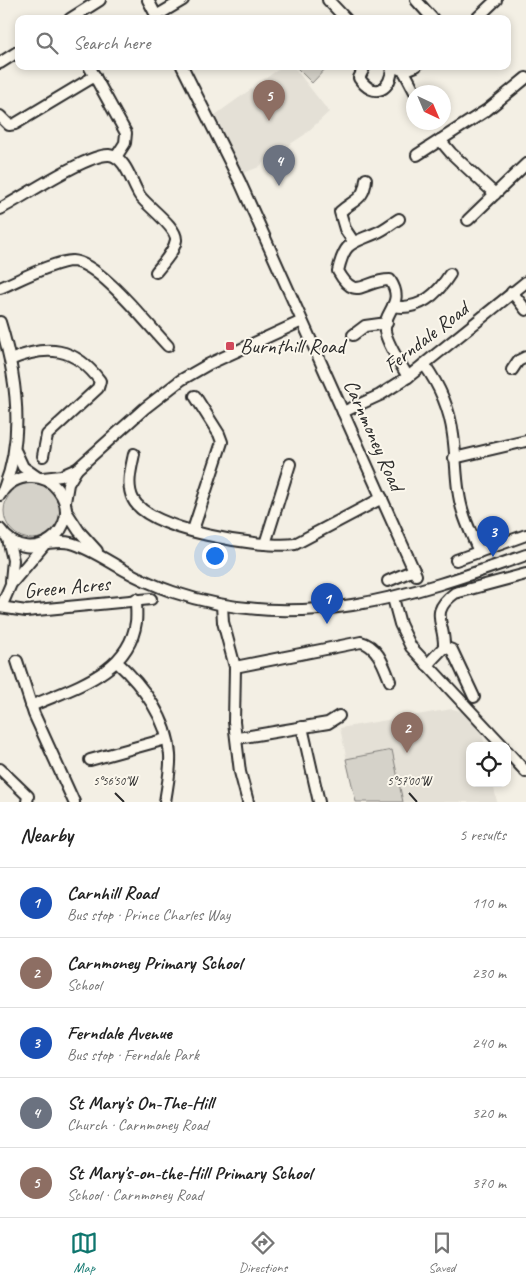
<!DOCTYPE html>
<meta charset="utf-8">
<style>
body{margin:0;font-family:Caveat,sans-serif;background:#f6f6f6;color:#222}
.controls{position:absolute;right:15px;bottom:15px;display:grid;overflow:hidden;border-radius:10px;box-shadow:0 2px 8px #0003}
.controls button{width:45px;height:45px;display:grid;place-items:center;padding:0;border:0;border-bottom:1px solid #e0e0e0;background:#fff;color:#222;font:25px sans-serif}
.compass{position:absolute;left:406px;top:85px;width:45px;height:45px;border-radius:50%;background:#fff;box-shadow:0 2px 8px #0003;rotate:136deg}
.you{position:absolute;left:214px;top:555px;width:18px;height:18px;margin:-12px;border:4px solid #fff;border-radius:50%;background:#1a73e8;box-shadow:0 0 0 8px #1a73e833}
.badge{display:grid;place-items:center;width:32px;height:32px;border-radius:50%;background:#0f766e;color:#fff;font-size:16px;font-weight:700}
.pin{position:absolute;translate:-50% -41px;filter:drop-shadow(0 1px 2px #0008)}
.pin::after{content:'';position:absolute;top:26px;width:18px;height:15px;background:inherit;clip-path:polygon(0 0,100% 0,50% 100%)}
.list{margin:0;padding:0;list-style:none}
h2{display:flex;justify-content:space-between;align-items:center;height:65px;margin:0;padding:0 20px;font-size:21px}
h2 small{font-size:16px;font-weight:400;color:#767676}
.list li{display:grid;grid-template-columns:32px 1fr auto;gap:15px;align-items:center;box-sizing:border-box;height:70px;padding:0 20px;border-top:1px solid #e0e0e0}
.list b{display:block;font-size:19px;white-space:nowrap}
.list p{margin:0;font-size:16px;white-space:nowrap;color:#767676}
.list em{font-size:16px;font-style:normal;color:#767676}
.icon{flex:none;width:28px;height:28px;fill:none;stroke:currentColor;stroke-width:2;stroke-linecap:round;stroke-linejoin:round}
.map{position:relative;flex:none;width:526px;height:802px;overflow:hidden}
.search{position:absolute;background:#fff;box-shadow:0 2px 8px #0003;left:15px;right:15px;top:15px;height:55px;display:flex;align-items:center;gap:12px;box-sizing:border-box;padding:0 18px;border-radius:10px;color:#767676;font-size:19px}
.sheet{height:415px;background:#fff}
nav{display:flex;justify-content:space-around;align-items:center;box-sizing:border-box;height:70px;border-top:1px solid #e0e0e0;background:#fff;font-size:14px;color:#767676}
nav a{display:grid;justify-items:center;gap:2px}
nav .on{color:#0f766e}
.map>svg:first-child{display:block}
.built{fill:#e4e0d6}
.green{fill:#d5d2c9;stroke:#807e7a}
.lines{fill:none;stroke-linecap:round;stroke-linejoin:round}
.minor-casing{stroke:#2b2b2b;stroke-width:14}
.minor{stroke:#fbf7ec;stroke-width:10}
.ticks{fill:none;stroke:#2b2b2b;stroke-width:2}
.poi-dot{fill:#d1495b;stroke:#fbf7ec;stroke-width:2}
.labels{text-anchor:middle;stroke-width:4;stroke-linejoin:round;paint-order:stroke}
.street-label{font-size:21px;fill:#2b2b2b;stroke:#fbf7ec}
.poi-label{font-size:21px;fill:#2b2b2b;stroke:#fbf7ec;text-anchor:start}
.ticks-label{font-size:12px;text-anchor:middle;fill:#2b2b2b;stroke:#fbf7ec;stroke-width:4;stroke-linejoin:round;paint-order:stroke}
</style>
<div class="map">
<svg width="526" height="802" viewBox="0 0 526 802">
<rect width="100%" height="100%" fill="#f3efe4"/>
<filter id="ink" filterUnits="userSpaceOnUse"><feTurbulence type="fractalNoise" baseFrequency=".02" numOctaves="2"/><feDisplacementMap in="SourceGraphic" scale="10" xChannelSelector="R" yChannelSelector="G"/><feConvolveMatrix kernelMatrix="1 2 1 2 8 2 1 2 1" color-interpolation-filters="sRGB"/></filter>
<g filter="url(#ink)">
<g class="built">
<path d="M283 66H293L329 112 304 135 266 160 259 167 241 174 215 115Z"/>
<path d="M452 709 461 711 481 729 485 746H470V783H493L497 802H356L340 728Z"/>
</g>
<g class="green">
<path d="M295 66H328L312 83Z"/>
<circle cx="32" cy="511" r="28"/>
<path d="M392 750 403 802H356L346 759Z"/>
</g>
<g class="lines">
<g class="minor-casing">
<g id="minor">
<path d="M148 0 158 19"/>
<path d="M328 0 346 19"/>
<path d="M416 0 433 19"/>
<path d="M156 16 183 0"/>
<path d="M70 19 100 0"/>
<path d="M476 19 496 0"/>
<path d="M0 63 19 51"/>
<path d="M89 66 126 133 125 143 116 157"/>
<path d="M182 66 240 182 416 575"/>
<path d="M365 66 359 78C374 100 392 90 392 66"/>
<path d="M392 66 404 71 416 66"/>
<path d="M404 71 415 92"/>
<path d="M0 116 9 125 15 124 95 76"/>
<path d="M440 140 451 153 495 194"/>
<path d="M417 155 487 110 526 78"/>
<path d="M0 209C23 197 87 154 109 155 126 156 132 185 140 196 148 207 177 227 176 240 174 252 163 263 156 272"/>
<path d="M399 219C392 223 384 230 376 233 351 244 345 241 338 271 356 303 363 280 390 280 406 304 383 310 385 331 387 344 402 366 408 377"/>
<path d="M468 220 526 164"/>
<path d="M353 241 345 229 340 212C354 199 364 201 366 179"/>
<path d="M0 288C17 281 55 261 72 261 99 262 148 325 168 346"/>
<path d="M512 292 526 310"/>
<path d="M393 306C418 311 437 295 450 274"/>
<path d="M0 322C16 374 25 436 4 488"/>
<path d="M353 335 365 326 387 323"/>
<path d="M10 360C47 344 75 347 100 381L98 388 47 435 43 456"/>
<path d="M424 364C439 385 450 410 453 435 457 461 455 488 463 512 467 526 474 539 479 552"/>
<path d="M512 370 518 361 526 357"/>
<path d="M343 412 380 395 408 377 526 282"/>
<path d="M16 452 23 467 37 477"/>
<path d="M134 454C131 469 126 485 133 499 148 530 262 549 295 544L382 498"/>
<path d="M454 458 526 441"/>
<path d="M43 478 61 476 77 469"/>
<path d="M0 495C6 484 18 476 32 477 42 477 52 482 58 490 87 527 30 572 0 529"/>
<path d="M65 502 68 484 77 469 145 408 181 380 209 364 302 321"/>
<path d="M66 511 79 531 97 551"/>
<path d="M193 530 222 442 219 434 195 396"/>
<path d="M8 539 13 560 11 581"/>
<path d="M48 543C56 542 63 541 71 543 89 548 108 561 124 570 140 579 156 586 173 592 298 634 408 597 526 555"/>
<path d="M265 544 290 464"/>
<path d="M456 560 526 535"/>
<path d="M388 581 414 570"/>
<path d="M393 598 400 624 411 647 503 746"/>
<path d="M222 605 223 622 235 667 234 722 240 772 248 802"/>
<path d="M0 607 26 611 151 599"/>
<path d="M1 607 11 584 44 545"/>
<path d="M444 647 452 650 474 697"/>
<path d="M17 661 34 714 74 802"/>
<path d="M117 662C143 686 168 719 170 755 171 770 167 787 165 802"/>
<path d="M427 665 444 647C445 622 428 613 455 593L526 574"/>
<path d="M235 667 361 642C378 646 384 666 390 681"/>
<path d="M31 706C71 688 129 674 136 622 137 615 136 607 136 599"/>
<path d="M302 727 319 802"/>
<path d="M238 738 328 723 339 716"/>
<path d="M507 751 526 772"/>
<path d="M90 760 166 739"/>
<path d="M0 769 28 796 27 802"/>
</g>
</g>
<use href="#minor" class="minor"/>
</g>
</g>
<path class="ticks" d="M115 793 124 802M409 793 417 802"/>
<rect class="poi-dot" x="225" y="341" width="10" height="10" rx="2.5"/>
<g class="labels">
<g class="street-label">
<text transform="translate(426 337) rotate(-38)" y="7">Ferndale Road</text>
<text transform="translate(374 435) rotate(66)" y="7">Carnmoney Road</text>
<text transform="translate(67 587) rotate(-5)" y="7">Green Acres</text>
</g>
<g class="poi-label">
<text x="240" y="353">Burnthill Road</text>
</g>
</g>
<g class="ticks-label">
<text x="115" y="785">5°56'50"W</text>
<text x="409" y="785">5°57'00"W</text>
</g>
</svg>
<div class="controls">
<button><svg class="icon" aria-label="locate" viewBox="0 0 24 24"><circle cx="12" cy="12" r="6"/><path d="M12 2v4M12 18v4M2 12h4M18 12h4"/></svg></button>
</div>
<svg class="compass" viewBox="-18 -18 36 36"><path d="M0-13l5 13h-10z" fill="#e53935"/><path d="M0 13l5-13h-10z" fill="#767676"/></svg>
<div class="you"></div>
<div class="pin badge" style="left:327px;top:624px;background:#1a4fb4">1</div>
<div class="pin badge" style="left:407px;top:753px;background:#8d6e63">2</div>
<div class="pin badge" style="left:493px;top:557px;background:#1a4fb4">3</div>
<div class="pin badge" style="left:279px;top:186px;background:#6b7280">4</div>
<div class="pin badge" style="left:269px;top:121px;background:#8d6e63">5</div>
<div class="search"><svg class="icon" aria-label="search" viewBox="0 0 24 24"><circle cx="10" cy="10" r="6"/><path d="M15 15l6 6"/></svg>Search here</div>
</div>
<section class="sheet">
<h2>Nearby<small>5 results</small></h2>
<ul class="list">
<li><span class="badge" style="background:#1a4fb4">1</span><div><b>Carnhill Road</b><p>Bus stop · Prince Charles Way</p></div><em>110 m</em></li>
<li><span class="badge" style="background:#8d6e63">2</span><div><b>Carnmoney Primary School</b><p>School</p></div><em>230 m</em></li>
<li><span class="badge" style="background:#1a4fb4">3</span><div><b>Ferndale Avenue</b><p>Bus stop · Ferndale Park</p></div><em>240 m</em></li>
<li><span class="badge" style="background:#6b7280">4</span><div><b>St Mary's On-The-Hill</b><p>Church · Carnmoney Road</p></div><em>320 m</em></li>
<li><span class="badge" style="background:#8d6e63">5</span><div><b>St Mary's-on-the-Hill Primary School</b><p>School · Carnmoney Road</p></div><em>370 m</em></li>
</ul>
</section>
<nav>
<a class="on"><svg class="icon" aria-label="map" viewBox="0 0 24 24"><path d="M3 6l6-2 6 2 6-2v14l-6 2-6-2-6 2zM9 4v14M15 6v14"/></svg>Map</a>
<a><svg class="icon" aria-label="directions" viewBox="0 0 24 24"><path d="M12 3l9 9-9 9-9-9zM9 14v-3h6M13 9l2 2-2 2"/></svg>Directions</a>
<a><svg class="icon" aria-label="saved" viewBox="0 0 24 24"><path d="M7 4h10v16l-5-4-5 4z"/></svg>Saved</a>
</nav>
